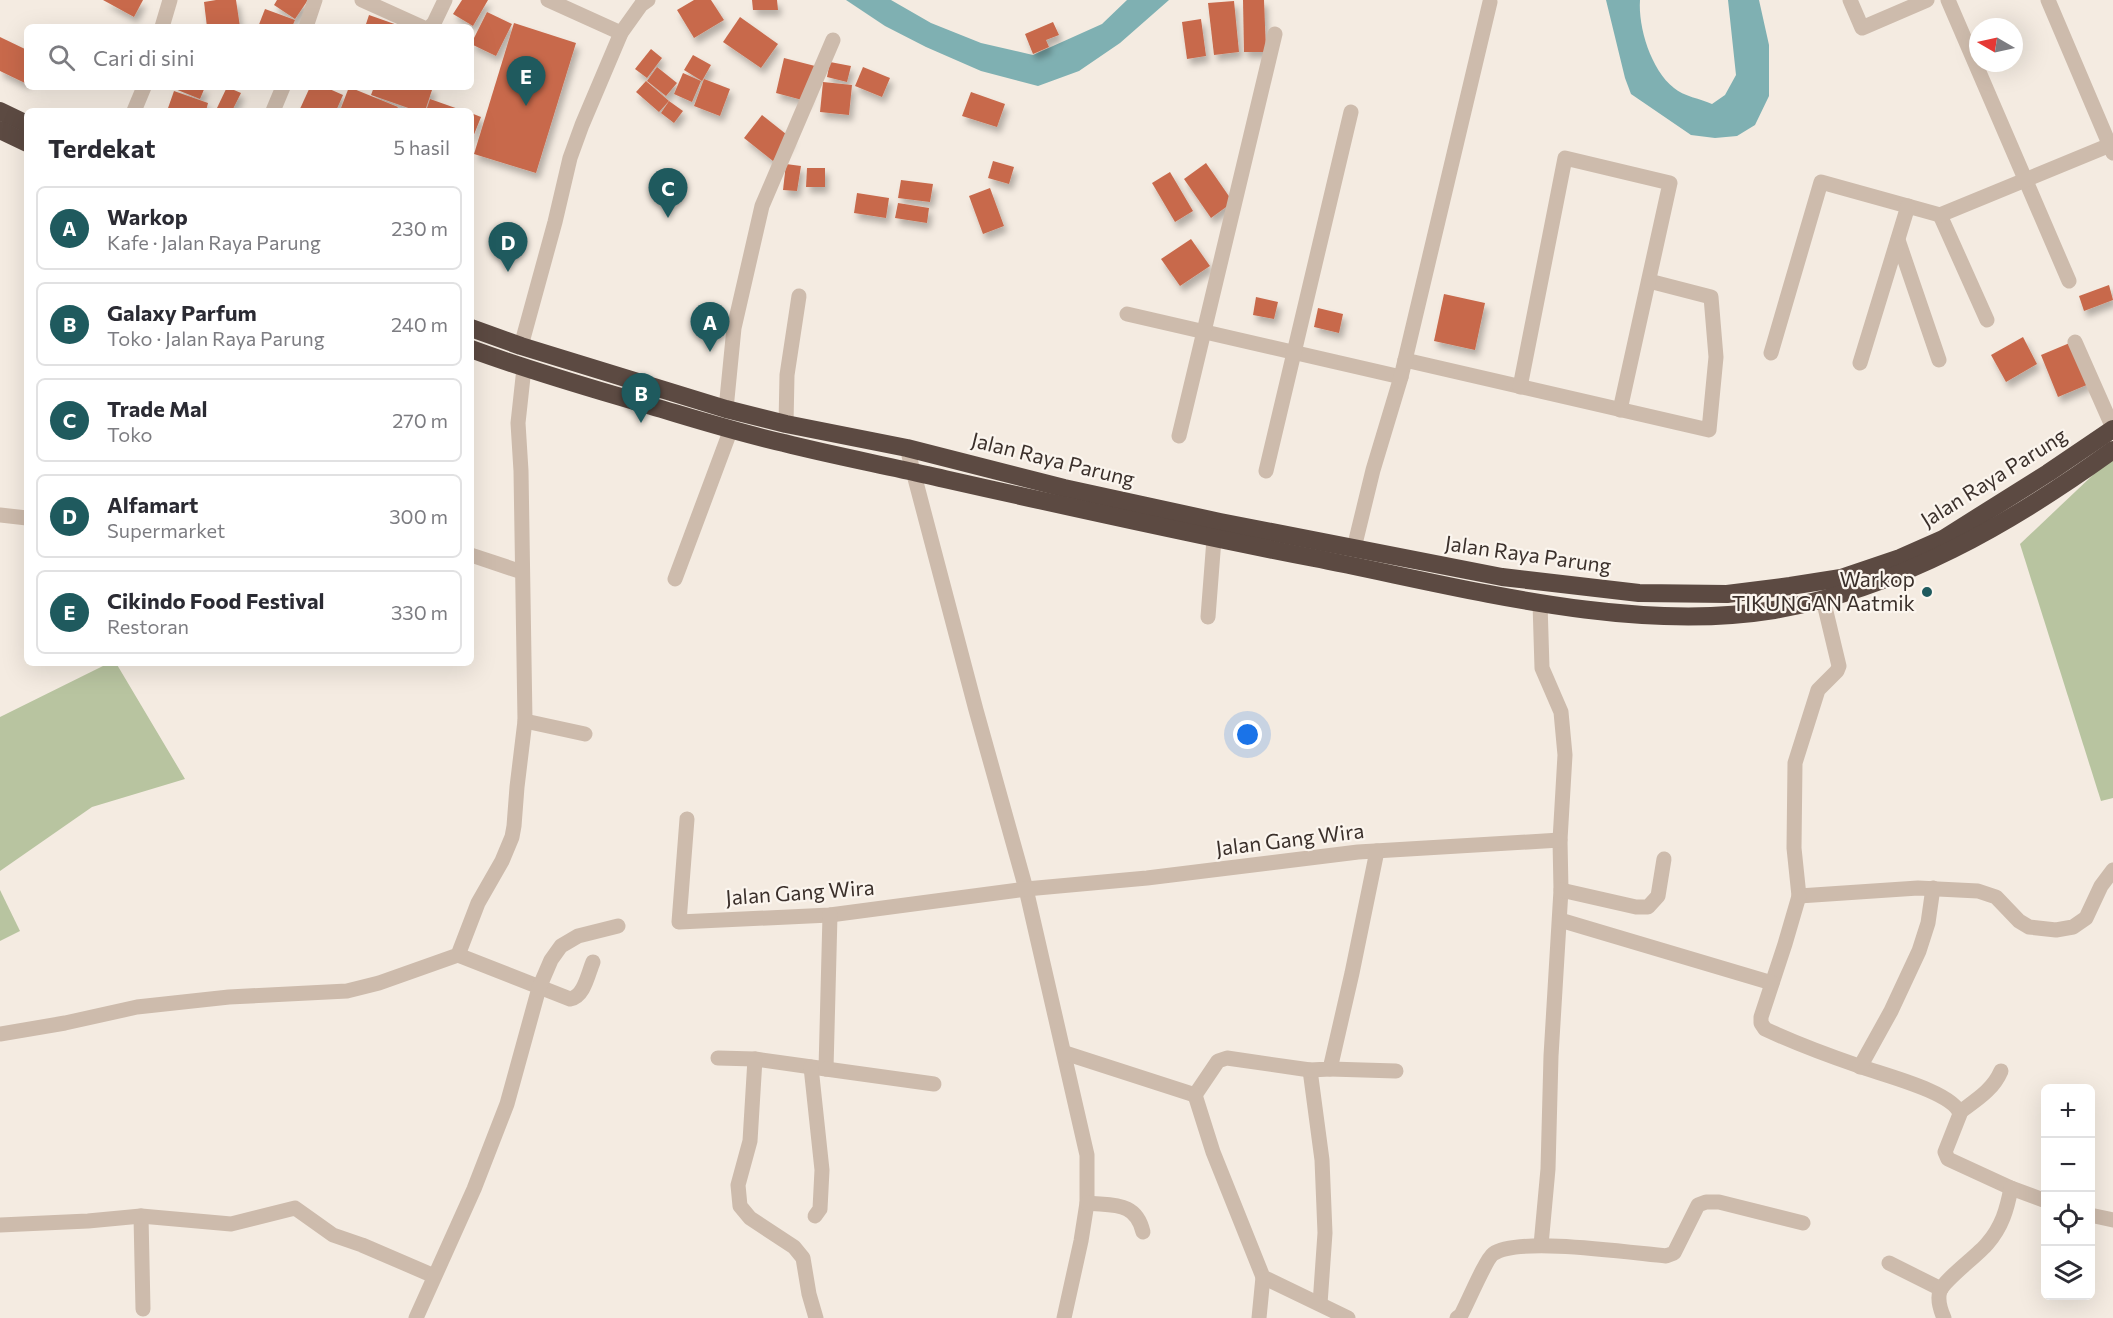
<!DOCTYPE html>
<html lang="id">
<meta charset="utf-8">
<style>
body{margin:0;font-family:Commissioner,sans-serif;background:#f7f7f7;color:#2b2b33}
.controls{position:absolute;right:18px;bottom:18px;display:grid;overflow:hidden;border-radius:9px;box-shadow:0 6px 24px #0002}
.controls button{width:54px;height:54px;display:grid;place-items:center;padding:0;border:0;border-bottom:2px solid #e1e1e2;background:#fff;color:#2b2b33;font:30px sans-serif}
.compass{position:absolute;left:1969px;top:18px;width:54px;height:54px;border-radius:50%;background:#fff;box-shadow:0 6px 24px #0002;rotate:279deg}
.you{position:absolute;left:1248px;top:735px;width:21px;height:21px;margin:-15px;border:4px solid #fff;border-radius:50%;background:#1a73e8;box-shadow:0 0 0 9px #1a73e833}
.badge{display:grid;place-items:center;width:39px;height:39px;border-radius:50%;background:#1f5a5e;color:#fff;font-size:20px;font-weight:700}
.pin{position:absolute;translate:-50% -50px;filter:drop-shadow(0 2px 3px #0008)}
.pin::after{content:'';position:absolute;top:32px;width:21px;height:18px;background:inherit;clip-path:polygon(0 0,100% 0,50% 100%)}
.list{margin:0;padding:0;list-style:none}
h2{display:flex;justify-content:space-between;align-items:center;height:78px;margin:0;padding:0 24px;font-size:26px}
h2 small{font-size:20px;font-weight:400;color:#7c7c81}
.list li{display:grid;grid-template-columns:39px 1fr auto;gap:18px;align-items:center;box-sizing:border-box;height:84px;margin:0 12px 12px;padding:0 12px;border:2px solid #e1e1e2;border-radius:9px}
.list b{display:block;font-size:22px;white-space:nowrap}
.list p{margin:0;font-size:20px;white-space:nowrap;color:#7c7c81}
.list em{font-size:20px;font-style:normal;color:#7c7c81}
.icon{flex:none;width:33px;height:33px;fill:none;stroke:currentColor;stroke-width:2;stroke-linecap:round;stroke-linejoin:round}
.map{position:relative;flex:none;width:2113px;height:1318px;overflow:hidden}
.search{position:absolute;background:#fff;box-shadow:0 6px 24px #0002;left:24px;top:24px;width:450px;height:66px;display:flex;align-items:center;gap:15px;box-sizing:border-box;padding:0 21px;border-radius:9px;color:#7c7c81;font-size:22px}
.panel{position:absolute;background:#fff;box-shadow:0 6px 24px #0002;left:24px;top:108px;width:450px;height:558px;border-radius:9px}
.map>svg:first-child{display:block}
.green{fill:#b8c4a0}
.water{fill:#7fb0b2}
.building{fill:#c8694b;filter:url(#shadow)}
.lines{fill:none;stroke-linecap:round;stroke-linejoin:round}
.minor{stroke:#cdbbac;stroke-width:15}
.highway{stroke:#5c4a42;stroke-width:18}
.poi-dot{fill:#1f5a5e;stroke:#fbf5ee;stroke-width:2}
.labels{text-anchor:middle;stroke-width:4.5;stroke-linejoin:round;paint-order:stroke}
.street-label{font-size:21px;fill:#3b302b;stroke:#fbf5ee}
.poi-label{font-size:21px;fill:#3b302b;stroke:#fbf5ee;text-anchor:end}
</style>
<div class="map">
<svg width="2113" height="1318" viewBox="0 0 2113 1318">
<defs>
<filter id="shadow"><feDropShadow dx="3.5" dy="6" stdDeviation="3" flood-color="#0004"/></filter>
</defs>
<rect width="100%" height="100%" fill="#f4ebe1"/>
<g class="green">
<path d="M2113 456V798L2101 801 2020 544Z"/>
<path d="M109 663H116L185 779 92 807 0 871V717Z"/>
<path d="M0 890 20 931 0 941Z"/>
</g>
<g class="water">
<path d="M846 0H891L931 23 981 43 1033 55 1102 24 1127 0H1169L1120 43 1079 71 1038 86 981 71 926 47 885 26Z"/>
<path d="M1606 0H1640C1638 27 1651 70 1674 88 1683 96 1701 99 1712 104L1725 95 1736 75 1728 0H1759L1769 45V96L1755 125 1737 136 1715 138 1691 135 1631 94 1625 78Z"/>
</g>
<g class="building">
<path d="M103 0H143L134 17Z"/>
<path d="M216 0H236L240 27H207L204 2Z"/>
<path d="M277 0H308L295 19 274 5Z"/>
<path d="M462 0H488L473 26 453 14Z"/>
<path d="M694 0H711L724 20 694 38 677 10Z"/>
<path d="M752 0H777L778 10H753Z"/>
<path d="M1243 0H1264L1266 52H1244Z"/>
<path d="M1234 1 1239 52 1214 55 1208 3Z"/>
<path d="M265 9 295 20 292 27H258Z"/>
<path d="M487 12 512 24 496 56 471 44Z"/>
<path d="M369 15 403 27H365Z"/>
<path d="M740 17 778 44 761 68 723 42Z"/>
<path d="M1201 19 1206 56 1187 59 1182 22Z"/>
<path d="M1053 22 1059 35 1046 40 1049 47 1033 54 1025 34Z"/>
<path d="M514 23 576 43 536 173 474 154Z"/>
<path d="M0 37 27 50V84L0 71Z"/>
<path d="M651 49 662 58 647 78 635 69Z"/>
<path d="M693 55 711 65 702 81 684 70Z"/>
<path d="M784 58 815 66 806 101 776 93Z"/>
<path d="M830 62 851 66 847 82 827 77Z"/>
<path d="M657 67 677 83 666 96 647 81Z"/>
<path d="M863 67 890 78 882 97 855 86Z"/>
<path d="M683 73 701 81 692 102 674 94Z"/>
<path d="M704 79 730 89 720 116 694 106Z"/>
<path d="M646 81 669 101 659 112 636 92Z"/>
<path d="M823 82 852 85 849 115 820 112Z"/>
<path d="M170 87H205L200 99Z"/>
<path d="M227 87 241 93 232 111H222L217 108Z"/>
<path d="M310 87H325L343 95 336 111H299Z"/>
<path d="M349 87 398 107 396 111H349L341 108Z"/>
<path d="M374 87H433L425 111H417L371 95Z"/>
<path d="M174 91 208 103 206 111H167Z"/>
<path d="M971 92 1005 104 997 127 962 116Z"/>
<path d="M430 99 464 111H426Z"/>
<path d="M669 101 683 111 674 123 661 113Z"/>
<path d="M471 113 481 117 471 142Z"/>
<path d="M762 115 791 138 773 161 744 138Z"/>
<path d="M993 161 1014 167 1009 184 988 178Z"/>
<path d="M1206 163 1233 202 1211 218 1184 179Z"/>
<path d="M786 164 801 166 797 191 783 190Z"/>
<path d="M807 168H825V187H806Z"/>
<path d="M1170 172 1193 211 1175 222 1152 183Z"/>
<path d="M901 180 933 184 930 202 898 198Z"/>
<path d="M990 188 1004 226 983 234 969 196Z"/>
<path d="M857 193 889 198 886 218 854 213Z"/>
<path d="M898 203 929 208 927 223 895 218Z"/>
<path d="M1191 239 1210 266 1180 286 1161 259Z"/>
<path d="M2109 285 2113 300 2084 311 2079 296Z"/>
<path d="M1444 294 1485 303 1475 350 1434 341Z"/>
<path d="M1256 297 1278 302 1274 319 1253 315Z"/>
<path d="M1318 308 1343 314 1339 333 1314 327Z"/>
<path d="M2023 337 2037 364 2006 382 1991 355Z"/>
<path d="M2072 342 2089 384 2058 397 2041 355Z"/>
</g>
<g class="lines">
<g class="minor">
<path d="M362 0 422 27"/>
<path d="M548 0 621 33"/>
<path d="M1850 0 1862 28 1927 0"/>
<path d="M1948 0 2069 281"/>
<path d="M2048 0 2113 153"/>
<path d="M162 27 170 0"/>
<path d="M306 27 315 0"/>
<path d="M430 27 434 23 445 0"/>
<path d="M134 111 144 87"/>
<path d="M273 111 283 87"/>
<path d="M1940 215 1987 320"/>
<path d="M1898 240 1939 360"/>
<path d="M1127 314 1401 377"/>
<path d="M2075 342 2113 428"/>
<path d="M521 346 555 222 570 158 582 125 621 33 641 5 648 0"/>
<path d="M1771 353 1821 182 1940 215 2110 145"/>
<path d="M1405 360 1709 430 1716 357 1711 297 1649 281"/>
<path d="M1860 363 1908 206"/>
<path d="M1520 387 1565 158 1670 183 1620 410"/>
<path d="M726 409 734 328 762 206 833 40"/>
<path d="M786 424 787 375 799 296"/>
<path d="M1179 436 1275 34"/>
<path d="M907 448 976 710 1026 889 1087 1155V1203L1081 1241 1064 1318"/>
<path d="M1266 471 1351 112"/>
<path d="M0 515 27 518"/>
<path d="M1354 548 1373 470 1401 377 1490 2"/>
<path d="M471 555 522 572"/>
<path d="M675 579 731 429"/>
<path d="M1823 599 1839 666 1837 671 1818 690 1795 763 1794 848 1799 896 1918 888 1978 891 1996 897 2019 921 2029 927 2056 930 2073 927 2086 918 2101 886 2113 870"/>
<path d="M1540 603 1542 668 1561 712 1565 755 1560 840 1561 890 1551 1056 1548 1169 1541 1245"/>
<path d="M1208 617 1214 539"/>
<path d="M525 721 585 734"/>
<path d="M687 819 679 922 830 915 1026 889 1147 878 1358 852 1560 840"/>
<path d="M1561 890 1636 907H1648L1658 896 1664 859"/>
<path d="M1799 896 1785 944 1761 1017V1023L1765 1029C1795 1043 1827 1055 1859 1066 1880 1074 1954 1092 1960 1114L1945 1152 1948 1159 2011 1188 2046 1201"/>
<path d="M1560 920 1772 983"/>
<path d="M458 955 570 999C584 997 588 974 593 962"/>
<path d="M0 1034 65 1023 137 1007 229 997 347 991 379 983 458 955 478 903 502 861 512 837 514 826 517 787 525 721 521 471 518 423 524 368"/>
<path d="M1065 1053 1195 1095"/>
<path d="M718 1058 755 1059 826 1069 830 915"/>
<path d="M755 1059 750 1141 738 1185 740 1206 750 1218 794 1247 803 1258 809 1294 816 1318"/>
<path d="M811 1067 822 1170 820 1209 815 1216"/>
<path d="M1860 1067 1891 1011 1919 951 1928 923 1933 888"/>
<path d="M826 1069 934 1084"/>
<path d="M1330 1069 1396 1071"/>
<path d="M1310 1070 1322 1160 1325 1233 1320 1304"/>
<path d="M1195 1095 1218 1061 1227 1058 1310 1070 1330 1069 1352 973 1377 851"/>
<path d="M1195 1095 1213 1152 1263 1277 1348 1318"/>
<path d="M1960 1112C1976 1100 1993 1090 2001 1071"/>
<path d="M1087 1203C1113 1206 1136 1201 1143 1232"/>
<path d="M2090 1215 2113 1220"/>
<path d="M141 1216 143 1309"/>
<path d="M0 1225 88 1221 141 1216 231 1224 295 1208 333 1235 362 1245 434 1276"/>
<path d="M1889 1263 1941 1289"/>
<path d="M416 1318 474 1189 507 1104 539 988 551 960 561 946 578 936 618 926"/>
<path d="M1259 1318 1263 1277"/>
<path d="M1457 1318 1461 1315C1467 1304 1486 1259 1493 1254 1518 1236 1632 1253 1666 1256L1674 1253 1698 1205 1706 1202H1719L1803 1223"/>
<path d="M1944 1318C1940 1309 1937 1300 1940 1291 1944 1280 1978 1255 1987 1244 2002 1227 2007 1209 2011 1188"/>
</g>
<g class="highway">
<path d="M0 111 27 124"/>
<path d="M0 130 27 143"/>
<path d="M471 328 521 346 726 409 786 424 907 448 1064 488 1220 522 1502 577 1639 593 1727 594 1790 586 1841 578 1900 558 1943 539 2048 473 2113 429"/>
<path d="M471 349C530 371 591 388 651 406 695 419 739 433 784 443 831 455 879 464 927 475 1056 504 1184 533 1314 558 1458 586 1627 634 1774 610 1898 589 2012 523 2113 450"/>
</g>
</g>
<circle class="poi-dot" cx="1927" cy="592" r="6"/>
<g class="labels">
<g class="street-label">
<text transform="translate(1053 460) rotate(14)" y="7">Jalan Raya Parung</text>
<text transform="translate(1994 478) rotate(-32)" y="7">Jalan Raya Parung</text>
<text transform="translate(1528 555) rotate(8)" y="7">Jalan Raya Parung</text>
<text transform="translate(1290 840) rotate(-7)" y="7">Jalan Gang Wira</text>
<text transform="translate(800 893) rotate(-4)" y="7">Jalan Gang Wira</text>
</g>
<g class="poi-label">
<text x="1915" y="587">Warkop<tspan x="1915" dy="24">TIKUNGAN Aatmik</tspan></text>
</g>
</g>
</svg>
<div class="controls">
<button>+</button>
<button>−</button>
<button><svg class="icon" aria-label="locate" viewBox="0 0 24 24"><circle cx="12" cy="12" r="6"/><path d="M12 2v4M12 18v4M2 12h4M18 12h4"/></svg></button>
<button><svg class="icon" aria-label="layers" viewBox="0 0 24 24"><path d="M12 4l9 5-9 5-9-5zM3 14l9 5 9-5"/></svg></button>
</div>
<svg class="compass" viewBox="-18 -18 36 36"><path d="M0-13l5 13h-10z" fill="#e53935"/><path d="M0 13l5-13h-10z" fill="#7c7c81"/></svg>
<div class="you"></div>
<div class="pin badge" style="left:710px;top:352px">A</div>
<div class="pin badge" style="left:641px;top:423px">B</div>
<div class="pin badge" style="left:668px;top:218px">C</div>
<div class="pin badge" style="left:508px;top:272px">D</div>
<div class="pin badge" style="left:526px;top:106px">E</div>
<div class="search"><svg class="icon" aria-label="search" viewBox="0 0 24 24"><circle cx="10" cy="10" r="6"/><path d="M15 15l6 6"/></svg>Cari di sini</div>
<section class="panel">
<h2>Terdekat<small>5 hasil</small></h2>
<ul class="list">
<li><span class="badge">A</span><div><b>Warkop</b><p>Kafe · Jalan Raya Parung</p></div><em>230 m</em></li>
<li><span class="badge">B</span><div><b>Galaxy Parfum</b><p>Toko · Jalan Raya Parung</p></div><em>240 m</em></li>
<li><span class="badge">C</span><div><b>Trade Mal</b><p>Toko</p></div><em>270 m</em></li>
<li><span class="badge">D</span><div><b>Alfamart</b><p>Supermarket</p></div><em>300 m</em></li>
<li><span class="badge">E</span><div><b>Cikindo Food Festival</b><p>Restoran</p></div><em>330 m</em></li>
</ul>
</section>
</div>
